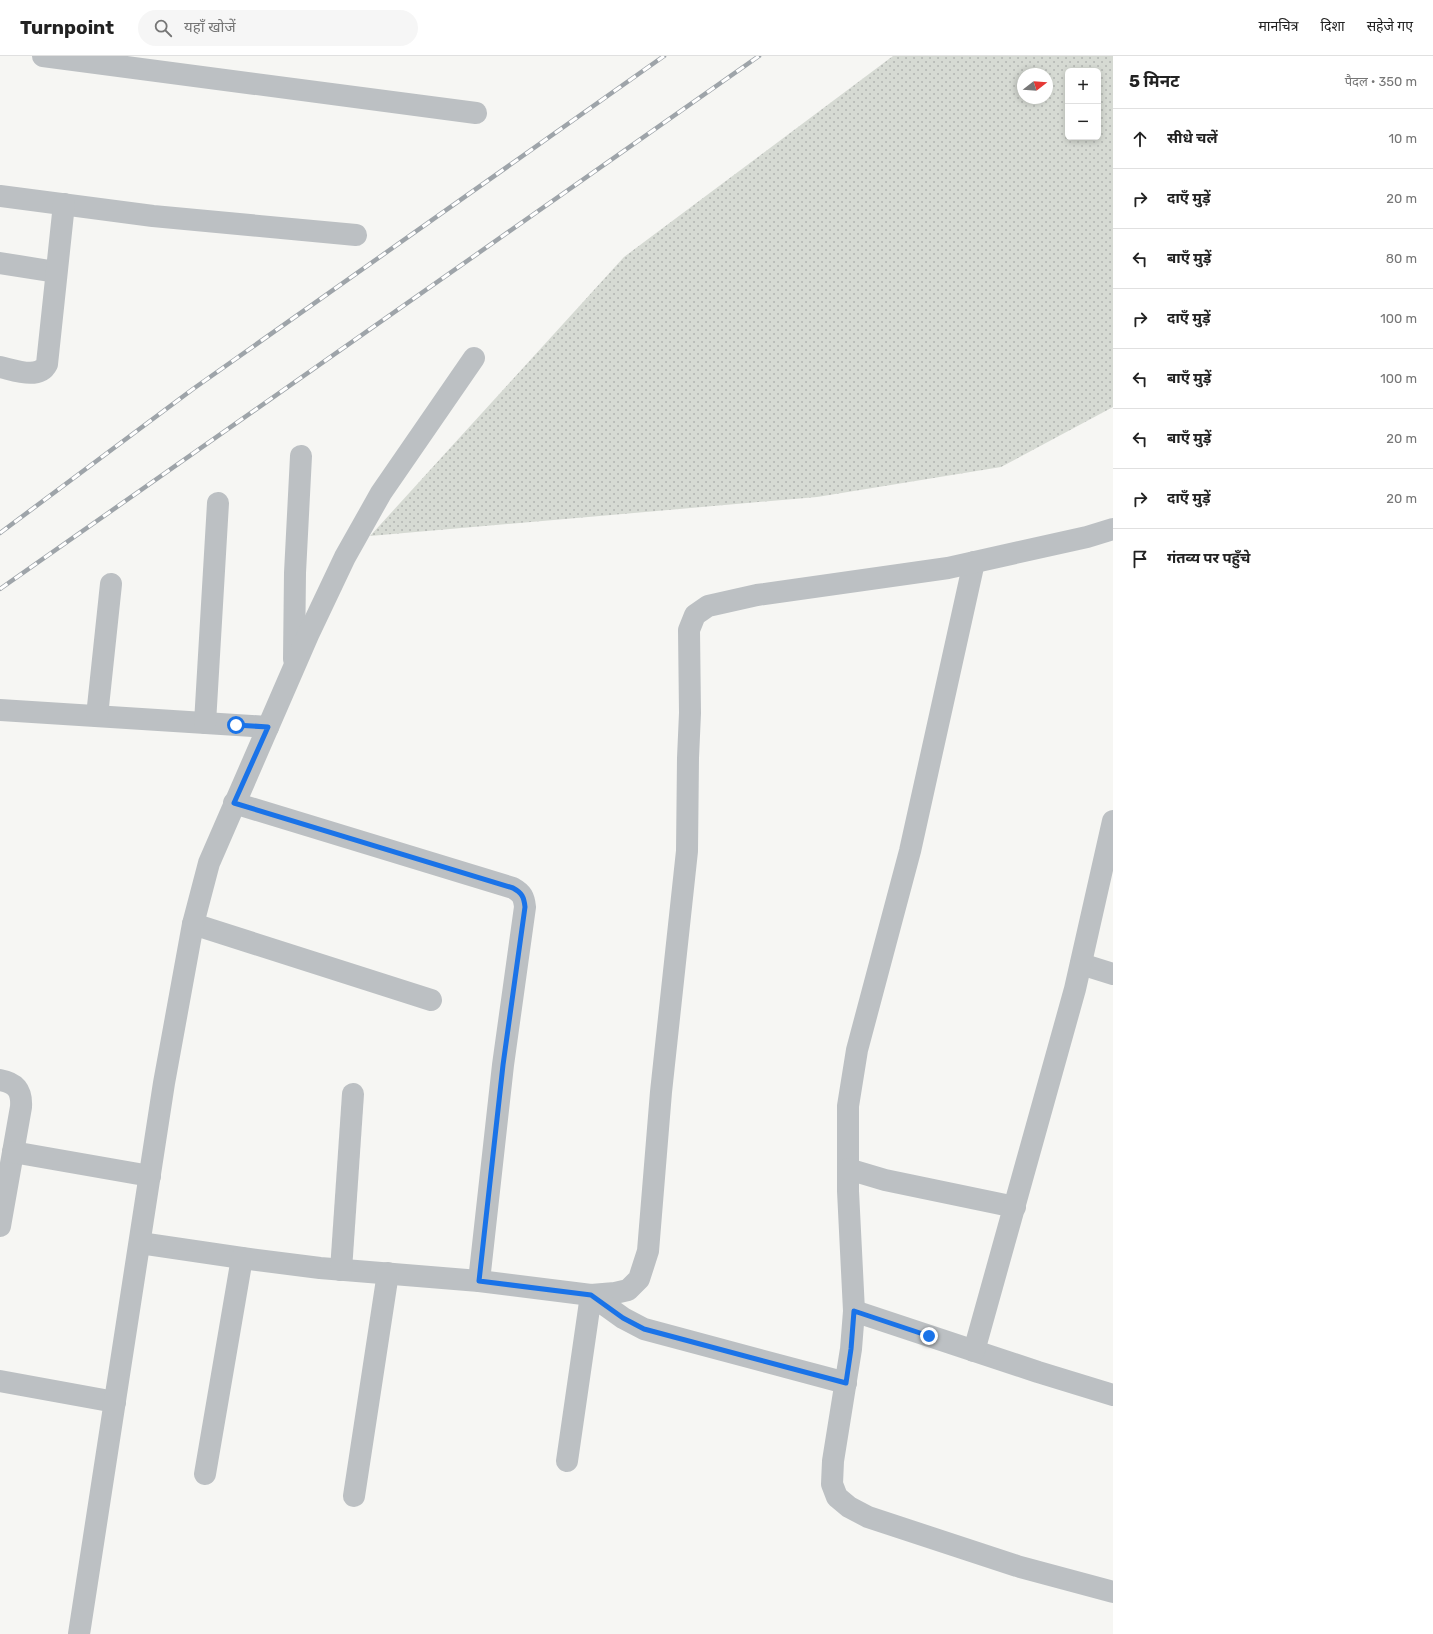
<!DOCTYPE html>
<html lang="hi">
<meta charset="utf-8">
<style>
body{margin:0;font-family:Rubik,"Noto Sans Devanagari",sans-serif;background:#f6f6f6;color:#222}
.controls{position:absolute;right:12px;top:12px;display:grid;overflow:hidden;border-radius:6px;box-shadow:0 2px 6px #0003}
.controls button{width:36px;height:36px;display:grid;place-items:center;padding:0;border:0;border-bottom:1px solid #e0e0e0;background:#fff;color:#222;font:20px sans-serif}
.compass{position:absolute;left:1017px;top:12px;width:36px;height:36px;border-radius:50%;background:#fff;box-shadow:0 2px 6px #0003;rotate:73deg}
.stop{position:absolute;width:12px;height:12px;margin:-9px;border:3px solid #1a73e8;border-radius:50%;background:#fff}
.stop.end{background:#1a73e8;border-color:#fff;box-shadow:0 1px 4px #0008}
.list{margin:0;padding:0;list-style:none}
h2{display:flex;justify-content:space-between;align-items:center;height:52px;margin:0;padding:0 16px;font-size:17px}
h2 small{font-size:13px;font-weight:400;color:#767676}
.list li{display:grid;grid-template-columns:26px 1fr auto;gap:12px;align-items:center;box-sizing:border-box;height:60px;padding:0 16px;border-top:1px solid #e0e0e0}
.list b{display:block;font-size:15px;white-space:nowrap}
.list em{font-size:13px;font-style:normal;color:#767676}
.icon{flex:none;width:22px;height:22px;fill:none;stroke:currentColor;stroke-width:2;stroke-linecap:round;stroke-linejoin:round}
.map{position:relative;flex:none;width:1113px;height:1578px;overflow:hidden}
header{display:flex;align-items:center;gap:24px;box-sizing:border-box;height:56px;padding:0 20px;background:#fff;border-bottom:1px solid #e0e0e0}
header strong{font-size:19px}
nav{display:flex;gap:22px;margin-inline-start:auto;font-size:14px}
.search{width:280px;height:36px;background:#f6f6f6;display:flex;align-items:center;gap:10px;box-sizing:border-box;padding:0 14px;border-radius:22px;color:#767676;font-size:15px}
main{display:flex}
aside{flex:1;background:#fff}
.map>svg:first-child{display:block}
.park{fill:url(#park-dots);fill-rule:evenodd}
.lines{fill:none;stroke-linecap:round;stroke-linejoin:round}
.minor{stroke:#bcc0c3;stroke-width:22}
.rail-casing{stroke:#9ea4a9;stroke-width:4.5}
.rail{stroke:#fff;stroke-width:3;stroke-dasharray:9;stroke-linecap:butt}
.route{stroke:#1a73e8;stroke-width:5}
</style>
<header>
<strong>Turnpoint</strong>
<div class="search"><svg class="icon" aria-label="search" viewBox="0 0 24 24"><circle cx="10" cy="10" r="6"/><path d="M15 15l6 6"/></svg>यहाँ खोजें</div>
<nav><a>मानचित्र</a><a>दिशा</a><a>सहेजे गए</a></nav>
</header>
<main>
<div class="map">
<svg width="1113" height="1578" viewBox="0 0 1113 1578">
<defs>
<pattern id="park-dots" width="8" height="8" patternUnits="userSpaceOnUse"><rect width="8" height="8" fill="#d6dad3"/><path d="M2 2h.1M6 6h.1" fill="none" stroke="#b2b5b1" stroke-width="1.8" stroke-linecap="round"/></pattern>
</defs>
<rect width="100%" height="100%" fill="#f6f6f3"/>
<path class="park" d="M893 0H1113V351L1001 411 817 441 370 480 624 201ZM1068 15H1098V81H1068ZM1023 18H1047V42H1023Z"/>
<g class="lines">
<g class="minor">
<path d="M43 0 476 57"/>
<path d="M0 140 153 160 356 179"/>
<path d="M0 207 56 216"/>
<path d="M0 311C14 314 39 324 47 308L64 148"/>
<path d="M974 506 910 795 857 994 848 1050V1135L854 1255 851 1293 833 1405 832 1428 837 1441 849 1451 868 1461 1017 1510 1113 1536"/>
<path d="M294 603 295 517 301 400"/>
<path d="M0 654 268 671"/>
<path d="M97 660 111 528"/>
<path d="M205 667 218 447"/>
<path d="M234 747 513 832C522 837 524 841 525 851L503 1009 479 1225"/>
<path d="M193 868 431 944"/>
<path d="M1081 908 1113 918"/>
<path d="M0 1024C17 1027 22 1035 21 1051L0 1170"/>
<path d="M13 1096 150 1120"/>
<path d="M848 1113 885 1124 1015 1151"/>
<path d="M140 1187 242 1202 320 1212 479 1225 591 1239 615 1237 628 1234 639 1223 648 1195 661 1036 687 795 688 702 690 657 689 574 695 559 708 550 757 539 948 512 1087 481 1113 473"/>
<path d="M341 1214 353 1038"/>
<path d="M854 1255 1038 1316 1113 1339"/>
<path d="M974 1295 1075 933 1113 765"/>
<path d="M0 1325 115 1346"/>
<path d="M567 1405 591 1239 623 1262 644 1273 846 1327"/>
<path d="M205 1418 242 1202"/>
<path d="M354 1440 388 1217"/>
<path d="M79 1578 164 1027 193 868 209 807 308 579 345 501 381 437 474 302"/>
</g>
<g class="rail-casing">
<g id="rail">
<path d="M0 477 193 333 664 0"/>
<path d="M0 533 759 0"/>
</g>
</g>
<use href="#rail" class="rail"/>
</g>
<g class="lines">
<path class="route" d="M236 669 268 671 234 747 513 832C522 837 524 841 525 851L503 1009 479 1225 591 1239 623 1262 644 1273 846 1327 851 1293 854 1255 929 1280"/>
</g>
</svg>
<div class="controls">
<button>+</button>
<button>−</button>
</div>
<svg class="compass" viewBox="-18 -18 36 36"><path d="M0-13l5 13h-10z" fill="#e53935"/><path d="M0 13l5-13h-10z" fill="#767676"/></svg>
<div class="stop" style="left:236px;top:669px"></div>
<div class="stop end" style="left:929px;top:1280px"></div>
</div>
<aside>
<h2>5 मिनट<small>पैदल · 350 m</small></h2>
<ul class="list">
<li><svg class="icon" aria-label="ahead" viewBox="0 0 24 24"><path d="M12 20V5M6 11l6-6 6 6"/></svg><div><b>सीधे चलें</b></div><em>10 m</em></li>
<li><svg class="icon" aria-label="right" viewBox="0 0 24 24"><path d="M7 20v-9h11M14 6l5 5-5 5"/></svg><div><b>दाएँ मुड़ें</b></div><em>20 m</em></li>
<li><svg class="icon" aria-label="left" viewBox="0 0 24 24"><path d="M17 20v-9H6M10 6l-5 5 5 5"/></svg><div><b>बाएँ मुड़ें</b></div><em>80 m</em></li>
<li><svg class="icon" aria-label="right" viewBox="0 0 24 24"><path d="M7 20v-9h11M14 6l5 5-5 5"/></svg><div><b>दाएँ मुड़ें</b></div><em>100 m</em></li>
<li><svg class="icon" aria-label="left" viewBox="0 0 24 24"><path d="M17 20v-9H6M10 6l-5 5 5 5"/></svg><div><b>बाएँ मुड़ें</b></div><em>100 m</em></li>
<li><svg class="icon" aria-label="left" viewBox="0 0 24 24"><path d="M17 20v-9H6M10 6l-5 5 5 5"/></svg><div><b>बाएँ मुड़ें</b></div><em>20 m</em></li>
<li><svg class="icon" aria-label="right" viewBox="0 0 24 24"><path d="M7 20v-9h11M14 6l5 5-5 5"/></svg><div><b>दाएँ मुड़ें</b></div><em>20 m</em></li>
<li><svg class="icon" aria-label="arrive" viewBox="0 0 24 24"><path d="M6 21V4h12l-3 4 3 4H6"/></svg><div><b>गंतव्य पर पहुँचे</b></div></li>
</ul>
</aside>
</main>
